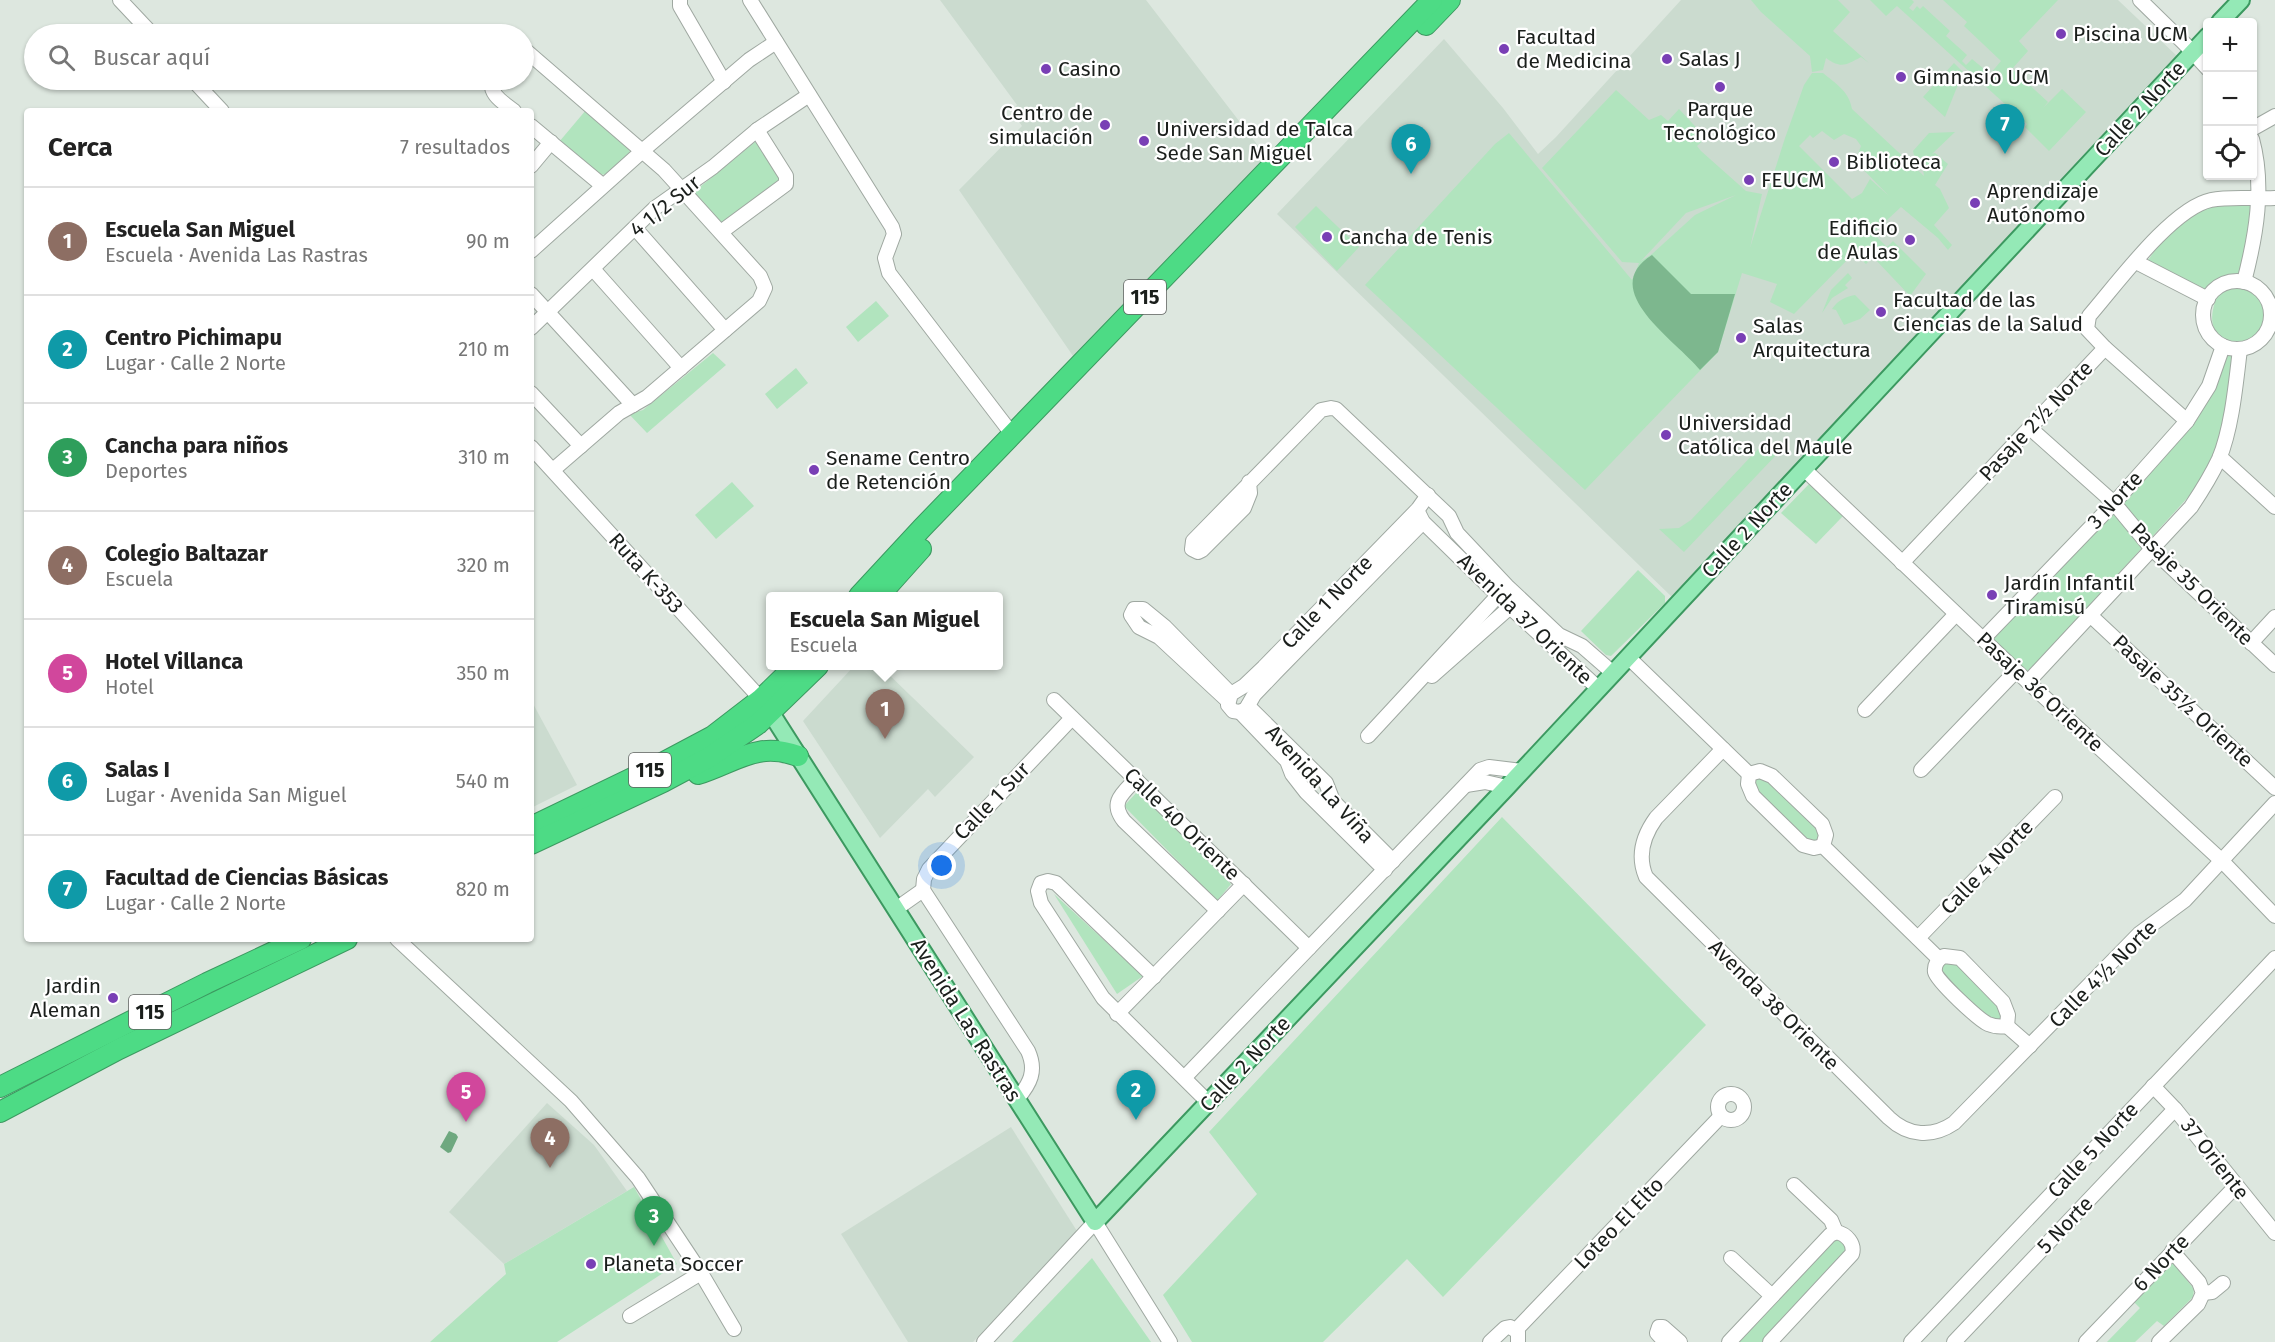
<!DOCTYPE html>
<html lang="es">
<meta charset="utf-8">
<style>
body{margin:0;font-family:"Fira Sans",sans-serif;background:#f2f2f2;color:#222}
.controls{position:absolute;right:18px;top:18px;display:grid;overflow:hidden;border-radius:6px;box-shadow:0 2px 4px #0004}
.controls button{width:54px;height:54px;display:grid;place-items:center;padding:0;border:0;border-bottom:2px solid #e0e0e0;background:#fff;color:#222;font:30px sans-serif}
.you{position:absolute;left:942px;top:866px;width:21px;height:21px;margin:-15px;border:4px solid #fff;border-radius:50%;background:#1a73e8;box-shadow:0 0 0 9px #1a73e833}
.badge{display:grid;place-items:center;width:39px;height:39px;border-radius:50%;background:#2563eb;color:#fff;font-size:20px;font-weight:700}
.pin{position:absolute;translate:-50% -50px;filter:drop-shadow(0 2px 3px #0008)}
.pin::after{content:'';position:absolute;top:32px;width:21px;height:18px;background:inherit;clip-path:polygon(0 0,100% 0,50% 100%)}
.popup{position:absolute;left:766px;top:592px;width:237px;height:78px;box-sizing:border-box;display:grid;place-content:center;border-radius:6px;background:#fff;filter:drop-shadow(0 2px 4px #0005);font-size:20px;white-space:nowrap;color:#767676}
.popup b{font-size:22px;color:#222}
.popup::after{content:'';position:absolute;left:50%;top:100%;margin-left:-12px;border:12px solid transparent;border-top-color:#fff}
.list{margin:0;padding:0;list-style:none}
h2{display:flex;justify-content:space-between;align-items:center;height:78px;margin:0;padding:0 24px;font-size:26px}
h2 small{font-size:20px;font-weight:400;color:#767676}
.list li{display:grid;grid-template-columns:39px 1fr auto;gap:18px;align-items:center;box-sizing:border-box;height:108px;padding:0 24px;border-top:2px solid #e0e0e0}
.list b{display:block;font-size:22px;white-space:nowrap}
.list p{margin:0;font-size:20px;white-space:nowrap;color:#767676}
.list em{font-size:20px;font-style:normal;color:#767676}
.icon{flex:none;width:33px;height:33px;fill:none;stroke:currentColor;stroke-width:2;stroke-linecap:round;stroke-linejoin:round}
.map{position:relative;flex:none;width:2275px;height:1342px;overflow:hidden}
.search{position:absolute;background:#fff;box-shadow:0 2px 4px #0004;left:24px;top:24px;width:510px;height:66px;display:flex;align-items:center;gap:15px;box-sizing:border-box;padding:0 21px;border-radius:33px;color:#767676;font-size:22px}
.panel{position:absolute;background:#fff;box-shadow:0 2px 4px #0004;left:24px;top:108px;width:510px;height:834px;border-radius:6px}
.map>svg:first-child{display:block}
.built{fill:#cbdbcf}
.green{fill:#b1e4be;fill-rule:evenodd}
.forest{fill:#7db78e}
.water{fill:#6ea87f}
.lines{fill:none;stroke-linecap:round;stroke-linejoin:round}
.minor-casing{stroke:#9fa8a1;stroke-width:16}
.major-casing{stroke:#3c9960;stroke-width:20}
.highway-casing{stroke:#3c9960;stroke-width:22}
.minor{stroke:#fff;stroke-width:14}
.major{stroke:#94e9b6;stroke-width:16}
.highway{stroke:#4ddb85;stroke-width:20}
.poi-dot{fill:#793fb5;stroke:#fff;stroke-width:2}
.labels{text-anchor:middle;stroke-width:4.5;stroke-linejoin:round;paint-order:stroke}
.shield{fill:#fff;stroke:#5f6260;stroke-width:1.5}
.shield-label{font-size:20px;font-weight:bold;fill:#1b1f1c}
.poi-label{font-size:21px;fill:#1b1f1c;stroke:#fff;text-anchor:start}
.street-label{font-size:21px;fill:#1b1f1c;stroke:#fff}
</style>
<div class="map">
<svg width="2275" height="1342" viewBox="0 0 2275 1342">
<rect width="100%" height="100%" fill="#dde7df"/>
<g class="built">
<path d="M940 0H1146L1266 156 1073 356 959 190 1022 126 1011 111 1017 105Z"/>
<path d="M1681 0H2118L2177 56 1674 599 1277 214 1444 39 1503 108 1538 154 1556 137Z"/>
<path d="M854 666H880L974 757 935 797 928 789 880 838 803 721Z"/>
<path d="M531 700 577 785 531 808Z"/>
<path d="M547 1103 594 1145 627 1191 504 1264 449 1212Z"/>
<path d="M1011 1127 1077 1231 973 1342H908L841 1234Z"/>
</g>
<g class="green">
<path d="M1751 0H1838L1850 12 1833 31 1869 63 1861 57C1846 65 1841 69 1826 58L1823 70 1812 72 1810 56 1761 12Z"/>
<path d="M1870 0H1912L1914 2 1909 8 1913 11 1917 6 1920 9 1923 6 1950 31 1946 36 1967 55 1962 61 1966 65 1972 59 1990 74 2001 61 1964 26 1967 22 1943 0H2058L2019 41 2028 51 2012 69 2048 102 2043 108 2062 89 2086 112 2049 151 2025 127 2027 124 1897 6 1886 16Z"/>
<path d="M1954 63 1963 72 1945 117 1923 97Z"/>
<path d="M1812 73H1823C1836 84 1849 91 1852 109L1924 176 1922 164 1915 159 1913 151 1929 133 1955 132 1932 154 1935 153 1948 164 1935 185 1940 189 1949 208 1934 225 1952 245 1948 250 1938 238 1901 207 1873 233 1887 247 1893 241 1926 274 1910 296 1873 257 1866 264 1854 253 1794 314 1770 302 1777 284 1742 273 1718 352 1585 490 1365 285 1495 144 1509 133 1632 280 1639 263 1622 262 1542 168 1616 90 1649 120 1661 115 1668 121 1679 109 1706 138 1697 146 1701 151 1746 191 1762 194 1750 248 1785 138 1804 85ZM1822 131 1834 140 1844 134 1856 139 1861 146 1855 161 1889 196 1870 179 1862 193 1852 199 1799 146 1810 135 1813 138ZM1736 195 1695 215 1652 254 1641 261 1686 213Z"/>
<path d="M586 110 629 146 630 154 607 174 600 175 559 142Z"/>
<path d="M756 141 760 142 779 174 778 183 727 223H721L696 196 695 191Z"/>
<path d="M1316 206 1359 247 1337 271 1295 227Z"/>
<path d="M2253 206 2248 286C2272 304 2272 331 2243 345L2218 448 2203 476 2190 495 2029 672 1991 638 2195 417 2222 341C2211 328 2210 318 2215 302L2146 263C2162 241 2181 210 2211 206 2225 205 2239 206 2253 206Z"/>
<path d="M1848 273 1852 278 1845 285 1848 288 1832 298 1822 313 1831 290Z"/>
<path d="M1855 295 1870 310 1860 319 1844 325 1836 310 1832 309C1838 300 1845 297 1855 295Z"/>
<path d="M876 301 889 316 858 342 846 327Z"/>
<path d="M713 353 726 365 647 433 629 414 643 410Z"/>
<path d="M796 368 808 383 777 409 765 394Z"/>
<path d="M1759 448 1767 452H1779L1684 552 1659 529 1679 528 1691 520Z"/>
<path d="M732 482 754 506 716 539 695 515Z"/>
<path d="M1810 483 1843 516 1816 544 1781 513Z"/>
<path d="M1638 570 1665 596V603L1611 656 1606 655 1581 631Z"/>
<path d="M1760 771 1825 830 1814 848 1753 796 1749 774Z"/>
<path d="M1138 791 1231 884 1217 901 1124 806Z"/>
<path d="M1502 817 1706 1025 1443 1297 1407 1259 1323 1342H1192L1163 1295 1257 1194 1209 1132Z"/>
<path d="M1054 894 1143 976 1117 994Z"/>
<path d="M1950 956 2007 1009 1998 1027 1940 981 1936 965Z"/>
<path d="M634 1187 677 1264 557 1342H430L506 1274 504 1264Z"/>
<path d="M1837 1238 1841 1239 1848 1249 1766 1342H1734Z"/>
<path d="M1092 1258 1151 1342H1012Z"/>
<path d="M2172 1262 2194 1289 2193 1297 2164 1326 2157 1321 2135 1342H2107L2140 1308 2134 1302Z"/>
</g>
<path class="forest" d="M1652 255 1691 294H1735L1718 352 1700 370C1677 341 1596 290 1652 255Z"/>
<path class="water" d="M449 1131 456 1134 458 1137 451 1152 448 1153 440 1147Z"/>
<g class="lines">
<g class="minor-casing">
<g id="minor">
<path d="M120 0 152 34"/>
<path d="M680 0V6L724 82"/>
<path d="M750 0 892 227 894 234 885 258 889 273 1012 434"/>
<path d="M2140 0 2185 44 2208 69"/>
<path d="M524 49 664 170 760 276 765 288 759 301 647 397 619 413 553 470"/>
<path d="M193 80 222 111"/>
<path d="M492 80C489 95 503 102 514 111"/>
<path d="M531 126 602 185"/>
<path d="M2252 129 2275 116"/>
<path d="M531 166 551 142"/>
<path d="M635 228 725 330"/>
<path d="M721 232 786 184V176L757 130"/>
<path d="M531 251 648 146 749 60 776 42"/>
<path d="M2136 262 2208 299"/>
<path d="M593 269 681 368"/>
<circle cx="2237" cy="315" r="34"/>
<path d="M2244 282C2256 236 2265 186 2252 139"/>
<path d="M531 294 633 405"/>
<path d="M531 328 655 208 713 167 757 130 809 95"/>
<path d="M531 393 581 446"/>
<path d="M2187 421 2105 348 2087 329 2089 316C2116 285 2172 208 2211 200 2230 196 2255 199 2275 198"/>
<path d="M2031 429 2114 503 2152 549 2275 665"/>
<path d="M531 447 761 699"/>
<path d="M2220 457 2275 507"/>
<path d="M1804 469 2028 682 2222 861 2275 916"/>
<path d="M1249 482 1250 493 1244 508 1202 550 1198 552 1192 549 1193 541 1321 410 1331 408 1336 409 1449 516 1457 533 1507 586 1559 635 1582 646 1613 673"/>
<path d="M1419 514 1423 522 1510 607 1599 689"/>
<path d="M1902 563 2105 348"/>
<path d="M2090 615 2275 788"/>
<path d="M1983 639 2114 503 2187 421 2209 386 2223 346"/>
<path d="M2251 643 2275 617"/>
<path d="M1628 657 1749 774"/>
<path d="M1432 676 1517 601"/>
<path d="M2028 682 2191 507C2201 492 2211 476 2219 459 2232 428 2236 382 2240 349"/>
<path d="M1054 700 1309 948"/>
<path d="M1228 701 1159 637 1139 627 1131 615 1134 609H1143L1165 627 1231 694"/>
<path d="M1248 706 1326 783 1333 801 1393 861"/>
<path d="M1865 710 1956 614"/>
<path d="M1240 712 1233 711 1228 705 1231 694 1244 686 1264 667 1418 509 1428 495"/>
<path d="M1240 712 1246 709 1254 695 1277 671 1423 522"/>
<path d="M1240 712 1287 761 1292 774 1306 792 1385 870"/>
<path d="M1368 736 1505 588"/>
<path d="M1723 749 1656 818C1643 836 1637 856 1646 877L1889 1118C1908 1136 1932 1138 1954 1123L2139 934 2185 900 2275 803"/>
<path d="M1921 770 2016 671"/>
<path d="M1749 774 1760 771 1772 776 1822 824 1826 835 1823 846"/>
<path d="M1749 774 1748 784 1753 796 1803 845 1814 848 1823 846"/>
<path d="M1136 779C1123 793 1109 802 1124 821L1218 911"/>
<path d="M1466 785 1485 782 1507 787"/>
<path d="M1823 846 1939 959"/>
<path d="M923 890 924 879 929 869 1072 718"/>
<path d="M896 909 923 890 1028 1051C1037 1071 1030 1084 1017 1099"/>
<path d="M1918 938 2055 797"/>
<path d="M397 939 571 1101 638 1178 701 1273 734 1329"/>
<path d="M1944 956 1960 958 2003 1002 2008 1015 2007 1026C2000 1027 1995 1027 1988 1024 1979 1020 1937 981 1935 972 1934 965 1938 959 1944 956Z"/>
<path d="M1154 977 1056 883 1048 881 1041 883 1038 891 1041 903 1103 998 1209 1103"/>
<path d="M1117 1014 1244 884"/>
<path d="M2007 1026 2030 1046"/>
<path d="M1185 1077 1480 770 1489 767 1522 771"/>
<path d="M2153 1086 2175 1109 2275 1233"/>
<circle cx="1731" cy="1107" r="13"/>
<path d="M1794 1185 1831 1220 1836 1232"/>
<path d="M1731 1258 1772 1296"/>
<path d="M2203 1293 2212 1292 2223 1283"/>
<path d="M630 1316 701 1273"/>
<path d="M1516 1330 1721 1116"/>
<path d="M984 1342 1095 1222 1170 1342"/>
<path d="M1490 1342 1505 1328 1510 1327 1518 1332V1342"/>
<path d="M1665 1342 1657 1333 1659 1327H1663L1680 1342"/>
<path d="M1729 1342 1830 1235 1836 1232"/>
<path d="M1770 1342 1852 1254C1855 1244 1847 1234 1836 1232"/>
<path d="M1911 1342 2275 958"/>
<path d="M1954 1342 2175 1109"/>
<path d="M2086 1342 2236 1186"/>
<path d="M2159 1342 2198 1304 2203 1293 2199 1282 2172 1251"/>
</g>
</g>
<g class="major-casing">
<g id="major">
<path d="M2220 22 2241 0"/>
<path d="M764 702 1095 1222 1507 787 2208 36"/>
</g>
</g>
<g class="highway-casing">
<g id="highway">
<path d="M1426 25 1450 0"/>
<path d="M859 596 922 528 1432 0"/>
<path d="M879 596 921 549"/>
<path d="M698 774C736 762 757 741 798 756"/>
<path d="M531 827 649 770 713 736 761 699 795 666"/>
<path d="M531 844 663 782 708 758 758 724 818 666"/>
<path d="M0 1087 207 983 301 939"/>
<path d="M0 1112 119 1049 347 939"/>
</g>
</g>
<use href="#minor" class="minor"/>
<use href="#major" class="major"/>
<use href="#highway" class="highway"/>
</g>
<g class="poi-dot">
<circle cx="2061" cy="34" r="6"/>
<circle cx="1504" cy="49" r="6"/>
<circle cx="1667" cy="59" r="6"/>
<circle cx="1046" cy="69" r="6"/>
<circle cx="1901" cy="77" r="6"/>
<circle cx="1720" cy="87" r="6"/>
<circle cx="1105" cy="125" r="6"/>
<circle cx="1144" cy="141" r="6"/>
<circle cx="1834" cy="162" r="6"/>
<circle cx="1749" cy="180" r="6"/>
<circle cx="1975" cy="203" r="6"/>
<circle cx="1327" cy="237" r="6"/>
<circle cx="1910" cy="240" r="6"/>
<circle cx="1881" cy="312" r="6"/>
<circle cx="1741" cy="338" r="6"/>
<circle cx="1666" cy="435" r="6"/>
<circle cx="814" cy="470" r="6"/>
<circle cx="1992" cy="595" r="6"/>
<circle cx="113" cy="998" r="6"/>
<circle cx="591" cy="1264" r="6"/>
</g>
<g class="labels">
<g class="shield">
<rect x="1124" y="280" width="42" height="34" rx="4.5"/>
<rect x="629" y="753" width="42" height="34" rx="4.5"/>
<rect x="129" y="995" width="42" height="34" rx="4.5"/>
</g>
<g class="shield-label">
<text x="1145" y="304">115</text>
<text x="650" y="777">115</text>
<text x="150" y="1019">115</text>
</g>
<g class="poi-label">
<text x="2073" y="41">Piscina UCM</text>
<text x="1516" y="44">Facultad<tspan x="1516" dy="24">de Medicina</tspan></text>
<text x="1679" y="66">Salas J</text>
<text x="1058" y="76">Casino</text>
<text x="1913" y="84">Gimnasio UCM</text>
<text x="1720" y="116" text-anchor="middle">Parque<tspan x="1720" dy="24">Tecnológico</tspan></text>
<text x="1093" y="120" text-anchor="end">Centro de<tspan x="1093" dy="24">simulación</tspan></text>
<text x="1156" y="136">Universidad de Talca<tspan x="1156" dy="24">Sede San Miguel</tspan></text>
<text x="1846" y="169">Biblioteca</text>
<text x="1761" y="187">FEUCM</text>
<text x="1987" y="198">Aprendizaje<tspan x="1987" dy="24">Autónomo</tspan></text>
<text x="1898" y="235" text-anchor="end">Edificio<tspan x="1898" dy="24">de Aulas</tspan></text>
<text x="1339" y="244">Cancha de Tenis</text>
<text x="1893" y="307">Facultad de las<tspan x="1893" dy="24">Ciencias de la Salud</tspan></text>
<text x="1753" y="333">Salas<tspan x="1753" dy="24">Arquitectura</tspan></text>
<text x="1678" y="430">Universidad<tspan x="1678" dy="24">Católica del Maule</tspan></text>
<text x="826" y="465">Sename Centro<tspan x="826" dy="24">de Retención</tspan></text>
<text x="2004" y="590">Jardín Infantil<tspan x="2004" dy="24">Tiramisú</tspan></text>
<text x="101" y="993" text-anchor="end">Jardin<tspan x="101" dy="24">Aleman</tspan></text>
<text x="603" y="1271">Planeta Soccer</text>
</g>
<g class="street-label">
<text transform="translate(2140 109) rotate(-47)" y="7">Calle 2 Norte</text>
<text transform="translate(665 206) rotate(-39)" y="7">4 1/2 Sur</text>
<text transform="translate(2036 421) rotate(-47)" y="7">Pasaje 2½ Norte</text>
<text transform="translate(2115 500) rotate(-47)" y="7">3 Norte</text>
<text transform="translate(1747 530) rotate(-47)" y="7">Calle 2 Norte</text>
<text transform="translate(646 573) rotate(48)" y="7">Ruta K-353</text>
<text transform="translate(2192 584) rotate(45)" y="7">Pasaje 35 Oriente</text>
<text transform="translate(1327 602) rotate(-46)" y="7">Calle 1 Norte</text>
<text transform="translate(1525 619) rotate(44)" y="7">Avenida 37 Oriente</text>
<text transform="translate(2040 692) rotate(43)" y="7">Pasaje 36 Oriente</text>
<text transform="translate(2183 701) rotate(43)" y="7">Pasaje 35½ Oriente</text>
<text transform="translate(1320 784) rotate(48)" y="7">Avenida La Viña</text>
<text transform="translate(992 801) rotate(-46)" y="7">Calle 1 Sur</text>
<text transform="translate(1182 824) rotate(44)" y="7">Calle 40 Oriente</text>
<text transform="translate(1987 867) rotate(-46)" y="7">Calle 4 Norte</text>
<text transform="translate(2103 974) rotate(-45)" y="7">Calle 4½ Norte</text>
<text transform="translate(1774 1005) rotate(45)" y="7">Avenda 38 Oriente</text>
<text transform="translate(966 1020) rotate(58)" y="7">Avenida Las Rastras</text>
<text transform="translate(1245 1064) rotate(-47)" y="7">Calle 2 Norte</text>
<text transform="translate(2093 1150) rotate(-47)" y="7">Calle 5 Norte</text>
<text transform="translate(2215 1159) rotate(52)" y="7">37 Oriente</text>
<text transform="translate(1619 1223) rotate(-46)" y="7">Loteo El Elto</text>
<text transform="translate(2065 1225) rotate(-46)" y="7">5 Norte</text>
<text transform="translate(2161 1263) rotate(-46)" y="7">6 Norte</text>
</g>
</g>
</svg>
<div class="controls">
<button>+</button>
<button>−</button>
<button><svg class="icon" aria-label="locate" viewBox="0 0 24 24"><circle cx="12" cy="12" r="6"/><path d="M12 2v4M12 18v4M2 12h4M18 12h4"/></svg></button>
</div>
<div class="you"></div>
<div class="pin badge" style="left:885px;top:739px;background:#8d6e63">1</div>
<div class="popup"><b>Escuela San Miguel</b>Escuela</div>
<div class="pin badge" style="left:1136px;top:1120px;background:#0f9aa8">2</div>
<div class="pin badge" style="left:654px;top:1246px;background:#2e9e5b">3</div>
<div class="pin badge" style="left:550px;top:1168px;background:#8d6e63">4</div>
<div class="pin badge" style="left:466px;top:1122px;background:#d1479c">5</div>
<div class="pin badge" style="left:1411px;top:174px;background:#0f9aa8">6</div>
<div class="pin badge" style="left:2005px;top:154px;background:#0f9aa8">7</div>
<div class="search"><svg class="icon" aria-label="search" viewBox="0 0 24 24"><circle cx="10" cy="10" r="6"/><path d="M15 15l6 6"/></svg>Buscar aquí</div>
<section class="panel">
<h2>Cerca<small>7 resultados</small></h2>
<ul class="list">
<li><span class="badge" style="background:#8d6e63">1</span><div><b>Escuela San Miguel</b><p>Escuela · Avenida Las Rastras</p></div><em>90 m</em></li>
<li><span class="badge" style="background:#0f9aa8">2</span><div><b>Centro Pichimapu</b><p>Lugar · Calle 2 Norte</p></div><em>210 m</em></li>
<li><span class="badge" style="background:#2e9e5b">3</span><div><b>Cancha para niños</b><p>Deportes</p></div><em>310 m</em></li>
<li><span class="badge" style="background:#8d6e63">4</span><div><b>Colegio Baltazar</b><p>Escuela</p></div><em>320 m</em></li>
<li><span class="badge" style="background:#d1479c">5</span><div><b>Hotel Villanca</b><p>Hotel</p></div><em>350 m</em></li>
<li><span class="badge" style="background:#0f9aa8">6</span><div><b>Salas I</b><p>Lugar · Avenida San Miguel</p></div><em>540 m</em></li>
<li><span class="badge" style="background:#0f9aa8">7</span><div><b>Facultad de Ciencias Básicas</b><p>Lugar · Calle 2 Norte</p></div><em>820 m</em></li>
</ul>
</section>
</div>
